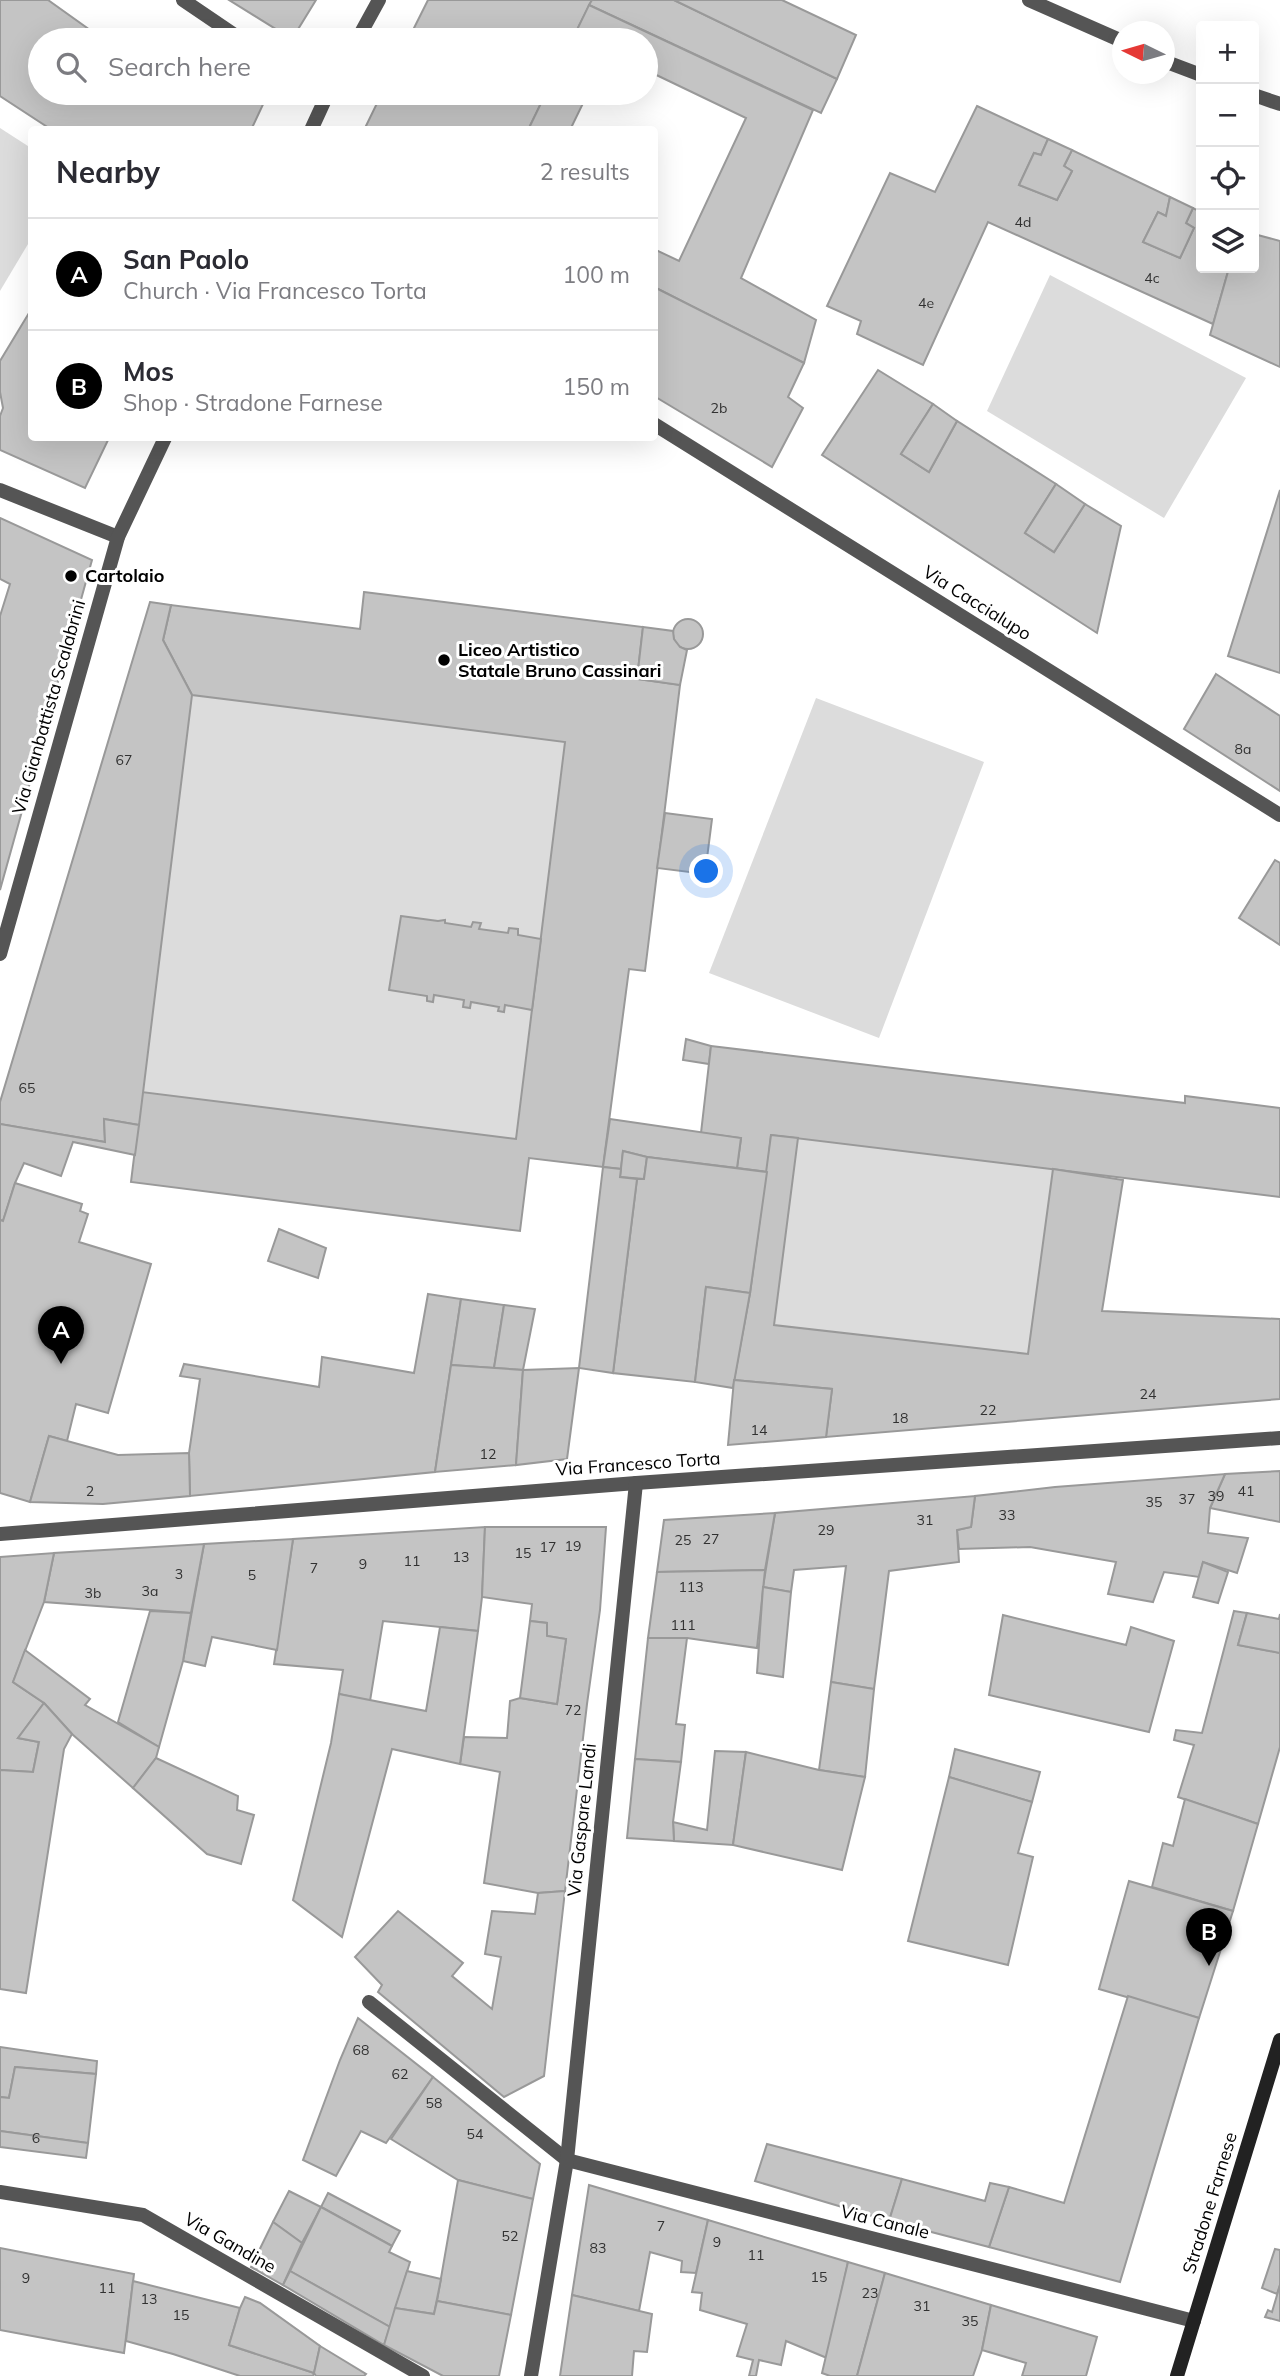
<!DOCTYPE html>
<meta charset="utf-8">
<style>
body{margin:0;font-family:Mulish,sans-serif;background:#f7f7f7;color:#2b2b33}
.controls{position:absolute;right:21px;top:21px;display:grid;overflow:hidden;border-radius:7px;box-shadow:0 7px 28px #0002}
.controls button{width:63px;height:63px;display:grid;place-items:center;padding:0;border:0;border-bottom:2px solid #e1e1e2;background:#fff;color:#2b2b33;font:35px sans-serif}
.compass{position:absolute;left:1112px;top:21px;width:63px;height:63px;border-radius:50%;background:#fff;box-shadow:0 7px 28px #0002;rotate:275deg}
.you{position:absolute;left:707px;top:872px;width:24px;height:24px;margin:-18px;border:5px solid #fff;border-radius:50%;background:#1a73e8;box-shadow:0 0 0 10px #1a73e833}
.badge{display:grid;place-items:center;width:46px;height:46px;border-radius:50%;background:#000;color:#fff;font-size:23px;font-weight:700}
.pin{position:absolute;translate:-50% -58px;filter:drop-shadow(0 2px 4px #0008)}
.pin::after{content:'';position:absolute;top:37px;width:24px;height:21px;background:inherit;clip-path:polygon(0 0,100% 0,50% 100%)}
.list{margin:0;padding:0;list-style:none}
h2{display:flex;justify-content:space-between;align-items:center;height:91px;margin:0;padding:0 28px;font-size:30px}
h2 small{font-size:23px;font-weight:400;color:#7c7c81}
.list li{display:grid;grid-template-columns:46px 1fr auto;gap:21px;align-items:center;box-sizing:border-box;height:112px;padding:0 28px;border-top:2px solid #e1e1e2}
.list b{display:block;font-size:26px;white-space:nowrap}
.list p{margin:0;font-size:23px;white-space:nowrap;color:#7c7c81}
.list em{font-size:23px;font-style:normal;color:#7c7c81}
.icon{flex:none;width:38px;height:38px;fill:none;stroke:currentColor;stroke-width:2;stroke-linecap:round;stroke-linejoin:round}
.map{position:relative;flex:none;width:1280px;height:2376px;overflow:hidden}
.search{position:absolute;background:#fff;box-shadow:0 7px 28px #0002;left:28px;top:28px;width:630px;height:77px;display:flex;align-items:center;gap:18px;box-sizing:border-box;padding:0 24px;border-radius:38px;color:#7c7c81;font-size:26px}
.panel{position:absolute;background:#fff;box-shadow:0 7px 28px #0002;left:28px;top:126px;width:630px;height:315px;border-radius:7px}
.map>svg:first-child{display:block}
.green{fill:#dcdcdc}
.building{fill:#c4c4c4;stroke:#999;stroke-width:2}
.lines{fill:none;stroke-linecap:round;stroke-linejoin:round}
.lane{stroke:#555;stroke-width:14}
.street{stroke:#555;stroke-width:14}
.secondary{stroke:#222;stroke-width:14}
.poi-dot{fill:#000;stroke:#fff;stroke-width:2.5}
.labels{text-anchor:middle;stroke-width:6;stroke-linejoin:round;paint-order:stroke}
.number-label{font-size:14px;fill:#313131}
.poi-label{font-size:18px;font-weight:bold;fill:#000;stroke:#fff;text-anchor:start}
.street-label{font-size:18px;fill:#000;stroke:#fff}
</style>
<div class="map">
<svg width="1280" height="2376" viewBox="0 0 1280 2376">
<rect width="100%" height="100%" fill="#fff"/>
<g class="green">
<path d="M0 128 31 148V239L0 291Z"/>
<path d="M1050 275 1246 378 1164 518 987 411Z"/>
<path d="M192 695 565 742 516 1139 142 1092Z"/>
<path d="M816 698 984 762 879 1038 709 973Z"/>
<path d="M798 1138 1053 1169 1028 1354 774 1325Z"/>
</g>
<g class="building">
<path d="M0 0H48L104 40H40V93H260L266 98 251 130H52L0 96Z"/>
<path d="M229 0H316L292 39Z"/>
<path d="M428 0H592L572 40H408Z"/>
<path d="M592 0H674L837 79 821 113 589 5Z"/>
<path d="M674 0H782L856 35 837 79Z"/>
<path d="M589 5 813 110 741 278 816 320 804 363 654 287V249L679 261 746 118 646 70V40H572Z"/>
<path d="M176 32 191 40H170Z"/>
<path d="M382 93H546L528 130H364Z"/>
<path d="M546 93H588L570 130H528Z"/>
<path d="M977 106 1048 139 1041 155 1034 153 1019 185 1057 200 1072 171 1064 166 1072 150 1170 197 1166 216 1158 212 1143 242 1180 258 1194 228 1186 223 1193 208 1201 212V268H1229L1213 324 988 222 923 365 857 334 861 321 827 306 890 173 935 192Z"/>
<path d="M1048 139 1072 150 1064 166 1072 171 1057 200 1019 185 1034 153 1041 155Z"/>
<path d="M1170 197 1193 208 1186 223 1194 228 1180 258 1143 242 1158 212 1166 216Z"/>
<path d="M1254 234 1280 241V367L1210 335 1229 268H1254Z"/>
<path d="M654 287 804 363 788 397 803 408 772 467 654 396Z"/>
<path d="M32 308V438H109L85 488 0 450V416L3 408 0 392V361Z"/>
<path d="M878 370 933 404 901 454 929 472 957 421 1056 484 1025 533 1054 552 1085 504 1121 526 1097 633 822 455Z"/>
<path d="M933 404 957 421 929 472 901 454Z"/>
<path d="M1056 484 1085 504 1054 552 1025 533Z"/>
<path d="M1280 490V673L1228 656Z"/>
<path d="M0 518 92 560 0 890V616L10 584 0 579Z"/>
<path d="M364 592 643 627 637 679 680 685 645 971 629 969 603 1167 529 1158 520 1231 131 1182 142 1092 516 1139 565 742 192 695 163 640 171 605 360 629Z"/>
<path d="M150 602 171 605 163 640 192 695 139 1125 104 1119 105 1142 0 1124V1102Z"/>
<circle cx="688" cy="634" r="15"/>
<path d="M643 627 673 631 674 639 680 647 687 650 680 685 637 679Z"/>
<path d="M1216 674 1280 716V791L1184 729Z"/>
<path d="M665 813 712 819 705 874 657 868Z"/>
<path d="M1275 860 1280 863V945L1239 918Z"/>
<path d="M401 916 438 921 445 920V923L471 927 473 922 481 923 479 929 508 933 509 928 518 929V935L541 939 532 1010 505 1005 504 1012 498 1011 499 1007 471 1002 470 1008 463 1007 464 1000 434 995 433 1002 427 1001V996L389 990Z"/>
<path d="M686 1039 711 1046 709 1064 683 1060Z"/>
<path d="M711 1046 1185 1103V1096L1280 1108V1197L771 1135 767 1172 737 1168 741 1138 701 1133Z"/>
<path d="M104 1119 139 1125 135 1155 73 1142 61 1176 24 1163 15 1183 3 1221 0 1220V1124L105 1142Z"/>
<path d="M610 1119 741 1138 737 1168 647 1157 623 1151 621 1169 603 1167Z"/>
<path d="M771 1135 798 1138 774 1325 1028 1354 1053 1169 1123 1180 1102 1311 1280 1319V1399L826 1437 832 1389 734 1380 750 1293Z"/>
<path d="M623 1151 647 1157 644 1179 620 1177Z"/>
<path d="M647 1157 767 1172 750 1293 706 1287 695 1382 613 1373 637 1179H644Z"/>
<path d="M603 1167 621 1169 620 1177 637 1179 613 1373 579 1368Z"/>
<path d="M15 1183 82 1204 80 1211 88 1214 79 1242 151 1264 108 1413 76 1404 67 1441 49 1436 30 1502 0 1493V1220L3 1221Z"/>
<path d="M279 1229 326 1248 318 1278 268 1261Z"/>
<path d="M706 1287 750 1293 733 1388 695 1382Z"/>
<path d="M428 1294 461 1299 435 1472 190 1496 189 1453 200 1379 180 1376 184 1364 319 1387 322 1357 414 1373Z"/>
<path d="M461 1299 504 1305 494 1368 451 1365Z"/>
<path d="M504 1305 535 1309 523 1370 494 1368Z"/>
<path d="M451 1365 523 1370 516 1465 435 1472Z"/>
<path d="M579 1368 567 1459 516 1465 523 1370Z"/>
<path d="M734 1380 832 1389 826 1437 728 1445Z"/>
<path d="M49 1436 118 1455 189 1453 190 1496 103 1504 30 1502Z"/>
<path d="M1280 1471V1522L1210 1508 1225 1474Z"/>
<path d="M1225 1474 1210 1508 1208 1533 1248 1538 1237 1573 1203 1562 1199 1577 1164 1572 1153 1602 1108 1594 1116 1562 1030 1547 959 1549 957 1530 971 1527 975 1496 1055 1487Z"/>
<path d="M975 1496 971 1527 957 1530 959 1562 889 1571 874 1689 831 1682 846 1566 794 1570 791 1592 763 1587 775 1513Z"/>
<path d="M775 1513 765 1570 657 1572 664 1520Z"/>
<path d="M485 1527 482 1597 478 1631 383 1621 370 1701 339 1694 343 1670 274 1664 293 1539Z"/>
<path d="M485 1527H606L600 1610 587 1704 565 1891 538 1893 484 1883 500 1772 460 1764 464 1737 507 1738 510 1701 520 1698 557 1704 566 1639 547 1636V1623L530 1621 532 1604 482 1597Z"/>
<path d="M293 1539 277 1650 212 1637 205 1666 183 1661 204 1544Z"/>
<path d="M204 1544 191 1613 44 1602 54 1553Z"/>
<path d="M54 1553 44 1602 13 1682 44 1703 18 1738 39 1742 33 1772 0 1770V1557Z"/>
<path d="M1203 1562 1228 1572 1218 1603 1193 1597Z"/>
<path d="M765 1570 757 1648 687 1638H648L657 1572Z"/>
<path d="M763 1587 791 1592 783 1677 757 1673Z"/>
<path d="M150 1611 191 1613 183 1661 159 1747 118 1722Z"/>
<path d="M1234 1611 1247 1613 1238 1645 1280 1653V1747L1258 1824 1178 1797 1194 1745 1174 1740 1176 1730 1202 1733Z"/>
<path d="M1247 1613 1279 1619 1280 1614V1653L1238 1645Z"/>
<path d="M1003 1615 1126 1645 1131 1627 1174 1641 1149 1732 989 1695Z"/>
<path d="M530 1621 547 1623V1636L566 1639 557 1704 520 1698Z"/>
<path d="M440 1627 478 1631 460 1764 392 1749 342 1937 293 1900 331 1743 339 1694 426 1711Z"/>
<path d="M648 1638H687L676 1724 685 1725 681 1762 635 1759Z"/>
<path d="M25 1650 90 1699 85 1705 159 1747 156 1758 133 1788 72 1734 44 1703 13 1682Z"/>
<path d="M831 1682 874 1689 865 1777 819 1770Z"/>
<path d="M44 1703 72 1734 64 1749 26 1993 0 1989V1770L33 1772 39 1742 18 1738Z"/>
<path d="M955 1749 1040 1772 1032 1802 949 1777Z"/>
<path d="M715 1751 746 1752 733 1845 674 1841 673 1822 707 1830Z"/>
<path d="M746 1752 819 1770 865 1777 842 1870 733 1845Z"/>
<path d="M156 1758 238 1796 237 1810 254 1815 241 1864 207 1854 133 1788Z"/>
<path d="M635 1759 681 1762 673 1822 674 1841 627 1838Z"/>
<path d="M949 1777 1032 1802 1018 1853 1033 1857 1008 1965 908 1941Z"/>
<path d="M1185 1799 1258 1824 1233 1911 1152 1887 1163 1843 1173 1846Z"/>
<path d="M1129 1881 1233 1911 1199 2018 1099 1989Z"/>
<path d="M565 1891 544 2076 504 2097 378 1992 382 1985 355 1957 398 1911 463 1963 452 1976 492 2009 501 1957 485 1954 492 1911 535 1914 538 1893Z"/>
<path d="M1128 1996 1199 2018 1120 2282 989 2247 1009 2187 1064 2203Z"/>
<path d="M358 2018 433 2077 386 2143 361 2131 336 2176 303 2160 340 2060Z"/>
<path d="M0 2047 97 2061 96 2074 15 2067 9 2098 0 2097Z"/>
<path d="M15 2067 96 2074 88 2143 0 2131V2097L9 2098Z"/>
<path d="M433 2077 540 2164 533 2199 458 2180 391 2139Z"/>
<path d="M0 2131 88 2143 86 2158 0 2147Z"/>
<path d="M767 2144 902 2179 889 2221 755 2181Z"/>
<path d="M902 2179 985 2201 990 2183 1009 2187 989 2247 889 2221Z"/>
<path d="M458 2180 533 2199 511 2315 437 2301Z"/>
<path d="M589 2185 708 2220 696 2273 681 2272 682 2261 650 2252 639 2311 572 2295Z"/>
<path d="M289 2191 321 2207 302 2243 273 2222Z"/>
<path d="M328 2193 400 2231 392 2246 321 2207Z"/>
<path d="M321 2207 392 2246 389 2252 410 2262 390 2327 290 2271Z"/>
<path d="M708 2220 848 2262 827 2358 786 2341 781 2365 759 2360 756 2376H749L753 2360 737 2356 747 2324 700 2310 702 2293 692 2292Z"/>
<path d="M273 2222 302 2243 283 2285 251 2267Z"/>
<path d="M0 2248 134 2274 124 2353 0 2330Z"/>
<path d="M1275 2249 1280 2250V2285L1277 2294 1262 2288Z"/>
<path d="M848 2262 885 2273 857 2376H830L822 2373Z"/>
<path d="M290 2271 390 2327 384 2345 283 2285Z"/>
<path d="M407 2271 441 2279 434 2314 395 2308Z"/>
<path d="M885 2273 991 2305 982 2350 973 2376H857Z"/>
<path d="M133 2281 240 2308 229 2345 314 2373 313 2376H240L173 2354 126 2341Z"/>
<path d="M1280 2285V2321L1265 2317 1268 2310 1272 2312Z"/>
<path d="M572 2295 652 2314 647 2352 634 2351 632 2376H560Z"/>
<path d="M245 2297 260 2303 320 2346 314 2373 229 2345 240 2308Z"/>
<path d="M437 2301 511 2315 499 2376H443L384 2345 395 2308 434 2314Z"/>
<path d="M991 2305 1097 2337 1086 2376H1022L1026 2363 982 2350Z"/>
<path d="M320 2346 366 2374 364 2376H316L314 2373Z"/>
</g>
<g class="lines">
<g class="lane">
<path d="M1029 0 1122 41"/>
<path d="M1164 61 1201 75"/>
<path d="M1254 95 1280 104"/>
</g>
<g class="street">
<path d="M183 0 242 40"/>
<path d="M357 40 379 0"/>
<path d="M311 130 328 93"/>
<path d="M654 424 1280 815"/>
<path d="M0 490 118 537"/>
<path d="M0 954 118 537 165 438"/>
<path d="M0 1534 636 1483 1280 1438"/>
<path d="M369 2002 567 2160 1194 2321"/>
<path d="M0 2192 143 2215 423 2376"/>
<path d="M531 2376 567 2160 636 1483"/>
</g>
<path class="secondary" d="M1177 2376 1280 2040"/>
</g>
<g class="poi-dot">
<circle cx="71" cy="576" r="7"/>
<circle cx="444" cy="660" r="7"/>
</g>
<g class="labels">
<g class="number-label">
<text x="1023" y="227">4d</text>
<text x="1152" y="283">4c</text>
<text x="926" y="308">4e</text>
<text x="719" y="413">2b</text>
<text x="1243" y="754">8a</text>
<text x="124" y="765">67</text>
<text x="27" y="1093">65</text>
<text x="1148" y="1399">24</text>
<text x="988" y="1415">22</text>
<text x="900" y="1423">18</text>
<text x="759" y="1435">14</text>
<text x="488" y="1459">12</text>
<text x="90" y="1496">2</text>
<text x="1246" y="1496">41</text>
<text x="1216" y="1501">39</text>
<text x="1187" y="1504">37</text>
<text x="1154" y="1507">35</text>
<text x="1007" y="1520">33</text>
<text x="925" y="1525">31</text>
<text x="826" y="1535">29</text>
<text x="711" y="1544">27</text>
<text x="683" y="1545">25</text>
<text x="573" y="1551">19</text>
<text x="548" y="1552">17</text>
<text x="523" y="1558">15</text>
<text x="461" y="1562">13</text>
<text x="412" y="1566">11</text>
<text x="363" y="1569">9</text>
<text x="314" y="1573">7</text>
<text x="179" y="1579">3</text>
<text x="252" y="1580">5</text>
<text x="691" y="1592">113</text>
<text x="150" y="1596">3a</text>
<text x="93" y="1598">3b</text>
<text x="683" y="1630">111</text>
<text x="573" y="1715">72</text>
<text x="361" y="2055">68</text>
<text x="400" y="2079">62</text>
<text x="434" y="2108">58</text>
<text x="475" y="2139">54</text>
<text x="36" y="2143">6</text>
<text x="661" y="2231">7</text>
<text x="510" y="2241">52</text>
<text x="717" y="2247">9</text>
<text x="598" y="2253">83</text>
<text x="756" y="2260">11</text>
<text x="819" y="2282">15</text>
<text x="26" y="2283">9</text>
<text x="107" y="2293">11</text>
<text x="870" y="2298">23</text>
<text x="149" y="2304">13</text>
<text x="922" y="2311">31</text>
<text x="181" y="2320">15</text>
<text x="970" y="2326">35</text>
</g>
<g class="poi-label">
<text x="85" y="582">Cartolaio</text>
<text x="458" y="656">Liceo Artistico<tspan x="458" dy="21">Statale Bruno Cassinari</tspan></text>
</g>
<g class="street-label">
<text transform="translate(977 603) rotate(32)" y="6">Via Caccialupo</text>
<text transform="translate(49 707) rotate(-74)" y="6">Via Gianbattista Scalabrini</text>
<text transform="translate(638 1464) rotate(-4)" y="6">Via Francesco Torta</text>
<text transform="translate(582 1820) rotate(-84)" y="6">Via Gaspare Landi</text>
<text transform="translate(1210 2203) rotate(-73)" y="6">Stradone Farnese</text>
<text transform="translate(885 2222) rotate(14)" y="6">Via Canale</text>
<text transform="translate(230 2243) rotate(30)" y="6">Via Gandine</text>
</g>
</g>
</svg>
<div class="controls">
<button>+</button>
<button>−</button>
<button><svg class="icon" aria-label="locate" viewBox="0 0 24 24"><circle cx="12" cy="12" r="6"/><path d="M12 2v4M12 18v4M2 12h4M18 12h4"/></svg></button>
<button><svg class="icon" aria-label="layers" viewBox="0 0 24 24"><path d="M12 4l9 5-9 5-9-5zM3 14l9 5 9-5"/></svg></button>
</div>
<svg class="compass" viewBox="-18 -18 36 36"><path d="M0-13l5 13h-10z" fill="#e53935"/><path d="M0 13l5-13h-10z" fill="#7c7c81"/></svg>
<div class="you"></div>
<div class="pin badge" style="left:61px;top:1364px">A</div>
<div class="pin badge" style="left:1209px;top:1966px">B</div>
<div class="search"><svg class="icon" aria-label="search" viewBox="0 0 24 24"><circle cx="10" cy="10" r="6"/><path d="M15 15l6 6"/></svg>Search here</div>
<section class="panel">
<h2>Nearby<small>2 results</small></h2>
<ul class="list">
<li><span class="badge">A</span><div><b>San Paolo</b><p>Church · Via Francesco Torta</p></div><em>100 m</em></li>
<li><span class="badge">B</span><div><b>Mos</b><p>Shop · Stradone Farnese</p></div><em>150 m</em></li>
</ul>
</section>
</div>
